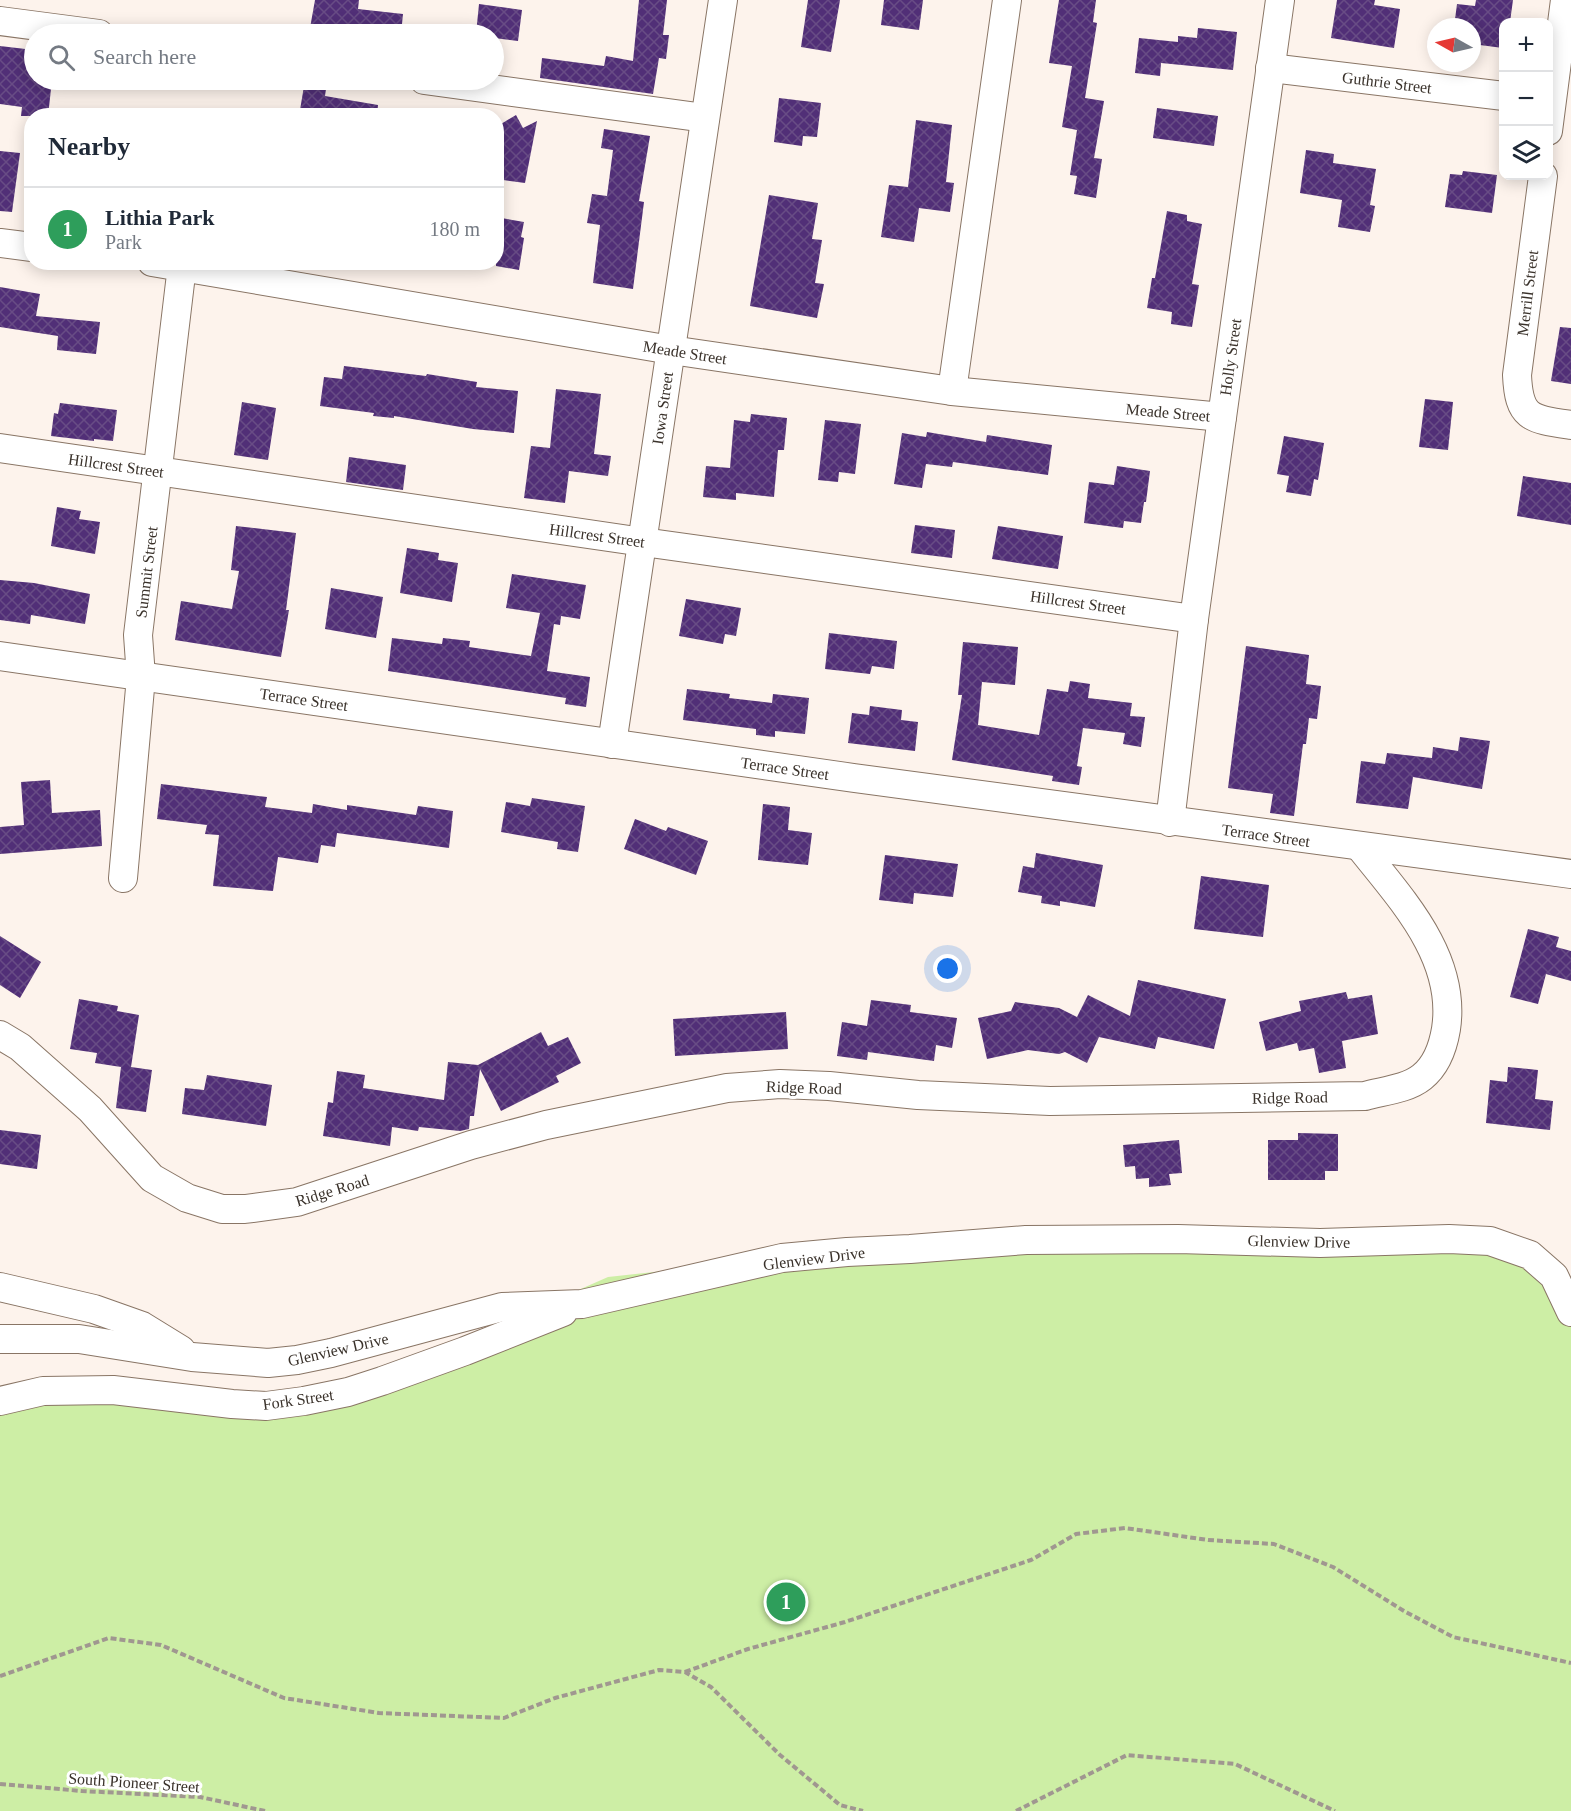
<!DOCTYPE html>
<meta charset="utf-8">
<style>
body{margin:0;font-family:"Times New Roman",serif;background:#f6f6f7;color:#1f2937}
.controls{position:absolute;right:18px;top:18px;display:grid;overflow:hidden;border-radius:12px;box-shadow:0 3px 15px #0003}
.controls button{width:54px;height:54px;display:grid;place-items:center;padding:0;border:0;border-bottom:2px solid #e0e1e3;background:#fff;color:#1f2937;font:30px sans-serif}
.compass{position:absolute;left:1427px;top:18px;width:54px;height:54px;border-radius:50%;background:#fff;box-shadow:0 3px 15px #0003;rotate:278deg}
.you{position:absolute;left:948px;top:969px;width:21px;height:21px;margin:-15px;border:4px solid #fff;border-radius:50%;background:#1a73e8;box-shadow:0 0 0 9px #1a73e833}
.badge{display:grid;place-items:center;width:39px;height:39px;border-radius:50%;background:#0b8043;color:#fff;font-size:20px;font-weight:700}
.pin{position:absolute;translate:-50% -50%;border:3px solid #fff;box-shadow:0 2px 6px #0006}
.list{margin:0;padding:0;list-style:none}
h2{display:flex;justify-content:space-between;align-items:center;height:78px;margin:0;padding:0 24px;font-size:26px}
h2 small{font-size:20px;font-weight:400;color:#747a83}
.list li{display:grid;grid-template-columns:39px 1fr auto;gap:18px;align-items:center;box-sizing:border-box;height:84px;padding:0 24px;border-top:2px solid #e0e1e3}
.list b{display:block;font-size:22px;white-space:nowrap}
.list p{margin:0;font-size:20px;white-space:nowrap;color:#747a83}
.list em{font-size:20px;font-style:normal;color:#747a83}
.icon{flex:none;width:33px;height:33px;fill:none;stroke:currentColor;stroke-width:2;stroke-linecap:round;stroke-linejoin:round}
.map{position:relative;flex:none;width:1571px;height:1811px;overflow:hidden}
.search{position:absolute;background:#fff;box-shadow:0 3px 15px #0003;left:24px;top:24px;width:480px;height:66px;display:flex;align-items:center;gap:15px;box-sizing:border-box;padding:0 21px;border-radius:33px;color:#747a83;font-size:22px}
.panel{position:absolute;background:#fff;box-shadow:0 3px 15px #0003;left:24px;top:108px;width:480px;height:162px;border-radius:24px}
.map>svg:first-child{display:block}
.park{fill:#cdeea5}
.building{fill:url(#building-cross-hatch)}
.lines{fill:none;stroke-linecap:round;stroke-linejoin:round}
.minor-casing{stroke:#897565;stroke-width:30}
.path{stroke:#a09790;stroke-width:4;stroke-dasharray:6 3;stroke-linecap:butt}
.minor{stroke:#fff;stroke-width:28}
.labels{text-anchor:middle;stroke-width:6;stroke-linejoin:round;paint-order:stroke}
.street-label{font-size:16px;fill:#3a322b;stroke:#fff}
</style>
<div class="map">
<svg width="1571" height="1811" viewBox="0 0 1571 1811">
<defs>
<pattern id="building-cross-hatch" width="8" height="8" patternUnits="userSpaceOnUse" patternTransform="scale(1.5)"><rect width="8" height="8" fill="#512f77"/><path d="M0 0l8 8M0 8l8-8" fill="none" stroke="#684c85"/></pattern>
</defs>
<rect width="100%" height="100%" fill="#fdf3ec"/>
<path class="park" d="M1026 1240 1531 1255 1571 1312V1811H0V1386L84 1376 226 1393H288L343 1384 506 1322 608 1277 782 1258Z"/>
<g class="building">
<path d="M315 0H359L358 9 403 14 401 34H349L310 28Z"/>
<path d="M639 0H667L663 35H669L666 59 659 58 653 94 540 78 542 58 604 66 606 56 633 61Z"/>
<path d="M808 0H840L831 52 801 47Z"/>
<path d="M884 0H923L919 30 881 25Z"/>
<path d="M1059 0H1096L1093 22 1097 23 1085 98 1104 101 1094 158 1102 159 1096 198 1074 194 1077 176 1070 175 1077 130 1062 127 1072 66 1049 63Z"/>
<path d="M1337 0H1375L1374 5 1400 9 1394 48 1331 38Z"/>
<path d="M1476 0H1513L1510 22H1503V48L1472 44V27H1454L1457 4 1475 6Z"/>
<path d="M479 4 522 10 518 41 494 38V34H476Z"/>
<path d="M1198 28 1237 32 1233 70 1161 63 1160 76 1135 73 1139 38 1178 42V36L1197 38Z"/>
<path d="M0 46 34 50V80H52L48 116H21L22 107 0 104Z"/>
<path d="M304 86 326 89 325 96 378 105 377 116H299Z"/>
<path d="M779 98 821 103 817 137 803 136 802 146 774 142Z"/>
<path d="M1157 108 1218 116 1214 146 1153 138Z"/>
<path d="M516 115 523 128 537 121 525 183 496 179V127Z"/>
<path d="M916 120 952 125 946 182 954 183 950 212 919 208 914 242 881 237 889 185 908 187Z"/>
<path d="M604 129 650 136 639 201 644 202 633 289 593 283 600 225 587 223 592 194 607 196 613 150 601 148Z"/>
<path d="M1306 150 1334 154 1333 163 1376 169 1370 205 1375 206 1370 232 1338 227 1342 200 1300 193Z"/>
<path d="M0 151 20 153 12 212 0 211Z"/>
<path d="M1463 171 1497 175 1492 213 1445 207 1450 174 1462 175Z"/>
<path d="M769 195 818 203 812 239 822 240 815 283 824 284 817 318 750 306Z"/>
<path d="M1167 211 1187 215V221L1202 224 1192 284 1199 285 1192 327 1171 324 1172 312 1147 308 1152 278H1155Z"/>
<path d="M496 217 524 222 521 237 524 238 519 270 496 266Z"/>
<path d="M0 287 40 294 36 316 100 322 96 354 57 350 58 336 0 327Z"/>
<path d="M1560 327 1571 328V384L1551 381Z"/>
<path d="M344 366 426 376 427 374 477 382 476 387 518 391 514 433 473 429 394 416V418L373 416 374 413 320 406 324 377 342 379Z"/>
<path d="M556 389 601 394 594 454 611 456 608 476 569 471 565 503 524 498 531 446 550 448Z"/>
<path d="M1425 399 1453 402 1448 450 1419 447Z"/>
<path d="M242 402 276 408 268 460 234 455Z"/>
<path d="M60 403 117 410 113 441 94 439V441L51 436 54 413 58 414Z"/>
<path d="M751 414 787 418 784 450H778L774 497 736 493V500L703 497 706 466 730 468 734 420 750 422Z"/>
<path d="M825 420 861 424 855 474 839 472 838 482 818 480Z"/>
<path d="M927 432 986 442 987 435 1052 445 1048 475 953 462 952 467 926 464 922 488 894 484 902 433 926 437Z"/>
<path d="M1284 436 1324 443 1318 480 1314 479 1311 496 1286 492 1289 476 1277 474Z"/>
<path d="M349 457 406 465 403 490 346 482Z"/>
<path d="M1117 466 1150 471 1146 502H1144L1141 523 1124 521 1123 528 1084 523 1089 482 1114 485Z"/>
<path d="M1523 476 1571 483V525L1517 516Z"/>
<path d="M57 507 81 511 79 519 100 522 95 554 51 546Z"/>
<path d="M915 525 955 530 952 558 911 553Z"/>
<path d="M236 526 296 533 286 610H289L281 657 175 640 181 601 232 609 239 571 231 570Z"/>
<path d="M998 526 1063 536 1058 569 992 559Z"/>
<path d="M407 548 439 553 438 560 458 563 452 602 400 593Z"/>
<path d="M512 574 586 585 580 619 561 616 560 625 554 624 547 671 590 677 586 707 565 704 566 698 388 671 392 638 442 644 443 638 470 641 469 647 531 656 540 613 506 608Z"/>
<path d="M0 580 34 583 90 594 85 624 31 615 30 624 0 620Z"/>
<path d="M331 588 383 597 376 638 325 629Z"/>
<path d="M686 599 741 608 736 636 725 634 723 644 679 636Z"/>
<path d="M829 633 897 641 894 669 872 666 870 674 825 669Z"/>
<path d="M963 642 1018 647 1015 685 982 682 978 725 1039 735 1047 689 1068 692 1070 681 1090 684 1088 698 1132 703 1130 716 1145 717 1141 747 1123 744 1125 733 1083 728 1077 766 1082 767 1079 785 1052 781 1053 776 952 760 962 695H958Z"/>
<path d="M1246 646 1309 655 1306 684 1321 686 1317 719 1309 718 1306 744H1303L1294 816 1270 813 1273 794 1228 788Z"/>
<path d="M687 689 730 694 729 698 772 703 773 694 809 698 805 734 775 731V737L756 735V729L683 720Z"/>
<path d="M870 706 902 710 901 720 918 722 915 751 848 743 852 713 869 715Z"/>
<path d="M1460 737 1490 741 1482 789 1413 777 1408 809 1356 803 1361 761 1385 764 1387 753 1432 758 1433 747 1458 751Z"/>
<path d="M50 780 52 813 100 810 102 846 0 854V827L24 825 21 782Z"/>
<path d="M161 784 267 797 265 807 312 813 313 804 347 810V805L416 815 418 806 453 811 449 848 337 833 335 847 321 845 318 863 278 857 273 891 213 886 219 835 205 834 207 825 157 819Z"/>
<path d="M532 798 585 806 578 852 557 849 558 842 501 832 506 802 530 806Z"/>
<path d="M763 804 790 807 788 830 812 833 808 865 758 860Z"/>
<path d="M635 819 666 831 668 827 708 841 696 875 624 849Z"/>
<path d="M1036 853 1103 865 1095 907 1060 901V906L1041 903 1042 896 1018 892 1023 866 1034 868Z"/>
<path d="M885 855 958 864 953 897 914 893 913 904 879 900Z"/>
<path d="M1201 876 1269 885 1263 937 1194 929Z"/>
<path d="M1528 929 1559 937 1556 947 1571 951V981L1546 974 1538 1004 1510 997Z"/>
<path d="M0 936 41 962 20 998 0 985Z"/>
<path d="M1138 980 1226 999 1214 1049 1158 1037 1155 1049 1099 1037 1087 1063 1065 1052 1059 1054 1028 1050 987 1059 978 1018 1011 1011 1015 1002 1059 1008 1077 1017 1088 995 1130 1016Z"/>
<path d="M1346 992 1348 999 1372 995 1378 1034 1342 1041 1346 1068 1319 1073 1314 1048 1299 1051 1297 1043 1266 1051 1259 1022 1301 1011 1299 1001Z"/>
<path d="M79 999 118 1006 117 1011 139 1015 131 1067 152 1070 146 1112 116 1108 121 1067 95 1063 97 1053 70 1049Z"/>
<path d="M871 1000 911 1005 910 1012 957 1018 952 1048 936 1045 934 1061 868 1052 867 1060 837 1056 842 1022 867 1026Z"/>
<path d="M786 1012 788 1049 675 1056 673 1019Z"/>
<path d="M541 1032 548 1046 568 1037 581 1063 556 1076 559 1082 501 1111 480 1069 474 1116H470L469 1129 460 1131 419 1127 418 1131 392 1127 390 1146 323 1136 328 1102 333 1103 337 1071 365 1075 363 1088 444 1100 448 1062 478 1065Z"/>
<path d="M1508 1067 1538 1070 1535 1099 1553 1101 1550 1130 1486 1123 1490 1080 1507 1082Z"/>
<path d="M207 1075 272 1085 266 1126 182 1114 185 1088 204 1090Z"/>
<path d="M0 1130 41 1135 37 1169 0 1164Z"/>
<path d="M1298 1133 1338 1134V1171H1325V1180H1268V1140H1298Z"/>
<path d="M1179 1140 1182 1173 1169 1174 1171 1185 1149 1187V1178L1136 1179 1135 1166 1125 1167 1123 1145Z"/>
</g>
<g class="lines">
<g class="minor-casing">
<g id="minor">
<path d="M0 21 99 34"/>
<path d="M1270 68 1504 96"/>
<path d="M424 80 705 118"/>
<path d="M1548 131 1565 0"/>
<path d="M1543 176 1517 375C1519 418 1530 419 1571 425"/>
<path d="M0 243 32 247"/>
<path d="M152 262 671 350 952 391 1222 417"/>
<path d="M952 391 1007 0"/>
<path d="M0 448 643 542 1194 619"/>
<path d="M0 656 854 778 1571 874"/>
<path d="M612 744 723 0"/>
<path d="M1170 822 1194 619 1280 0"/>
<path d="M123 878 141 677 138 635 182 266"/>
<path d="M0 1035 20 1047 90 1109 152 1178 187 1198 222 1209H245L297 1202 471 1145 546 1125 727 1088 780 1084 829 1086 918 1095 1050 1101 1365 1096C1383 1091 1407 1089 1422 1077 1437 1065 1443 1047 1446 1029 1457 957 1401 899 1360 847"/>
<path d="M0 1287 94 1309 142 1326 181 1350"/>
<path d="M0 1339H79L192 1357 268 1363 297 1360 331 1353 502 1307 582 1304 782 1258 847 1252 910 1249 1026 1240 1178 1239 1320 1243 1449 1239 1490 1241 1530 1255 1554 1276 1571 1312"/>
<path d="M0 1401 43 1391 113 1390 232 1404 266 1406 304 1401 348 1392 382 1381 465 1351 563 1312"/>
</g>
</g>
<g class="path">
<path d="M685 1672 748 1649 845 1622 1031 1560 1076 1534 1125 1528 1208 1540 1274 1544 1333 1567 1404 1611 1453 1637 1571 1663"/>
<path d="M0 1676 109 1638 161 1645 284 1698 379 1713 504 1718 555 1698 659 1670 685 1672 711 1687 780 1755 840 1805 863 1811"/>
<path d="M0 1784 82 1791 200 1797 265 1811"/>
<path d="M1016 1811 1127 1755 1235 1764 1335 1811"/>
</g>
<use href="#minor" class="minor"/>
</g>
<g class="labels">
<g class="street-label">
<text transform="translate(1387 82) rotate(7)" y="6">Guthrie Street</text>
<text transform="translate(1527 293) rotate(-83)" y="6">Merrill Street</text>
<text transform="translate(685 352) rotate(9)" y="6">Meade Street</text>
<text transform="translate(1230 357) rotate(-82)" y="6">Holly Street</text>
<text transform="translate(662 408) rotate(-82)" y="6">Iowa Street</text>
<text transform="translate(1168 412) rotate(5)" y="6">Meade Street</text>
<text transform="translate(116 465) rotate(8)" y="6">Hillcrest Street</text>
<text transform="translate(597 535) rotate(8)" y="6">Hillcrest Street</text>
<text transform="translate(146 572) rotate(-83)" y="6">Summit Street</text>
<text transform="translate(1078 602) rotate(8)" y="6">Hillcrest Street</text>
<text transform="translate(304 699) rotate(8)" y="6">Terrace Street</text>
<text transform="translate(785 768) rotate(8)" y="6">Terrace Street</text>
<text transform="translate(1266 835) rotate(8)" y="6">Terrace Street</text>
<text transform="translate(804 1087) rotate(2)" y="6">Ridge Road</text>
<text transform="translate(1290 1097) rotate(-1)" y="6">Ridge Road</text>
<text transform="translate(332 1190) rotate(-17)" y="6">Ridge Road</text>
<text transform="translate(1299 1241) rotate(1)" y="6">Glenview Drive</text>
<text transform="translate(814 1258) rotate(-7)" y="6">Glenview Drive</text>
<text transform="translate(338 1349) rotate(-13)" y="6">Glenview Drive</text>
<text transform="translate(298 1399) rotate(-8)" y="6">Fork Street</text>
<text transform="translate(134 1782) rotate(4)" y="6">South Pioneer Street</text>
</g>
</g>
</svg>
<div class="controls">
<button>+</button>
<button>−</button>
<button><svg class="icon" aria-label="layers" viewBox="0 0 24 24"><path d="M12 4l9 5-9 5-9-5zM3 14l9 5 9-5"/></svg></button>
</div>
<svg class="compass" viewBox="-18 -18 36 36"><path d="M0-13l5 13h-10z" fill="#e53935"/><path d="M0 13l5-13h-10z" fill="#747a83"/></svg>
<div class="you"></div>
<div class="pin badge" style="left:786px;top:1602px;background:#2e9e5b">1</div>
<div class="search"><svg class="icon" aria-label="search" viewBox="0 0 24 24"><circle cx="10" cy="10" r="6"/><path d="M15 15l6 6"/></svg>Search here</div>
<section class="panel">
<h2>Nearby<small></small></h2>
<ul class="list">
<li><span class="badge" style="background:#2e9e5b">1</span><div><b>Lithia Park</b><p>Park</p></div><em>180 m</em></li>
</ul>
</section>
</div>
